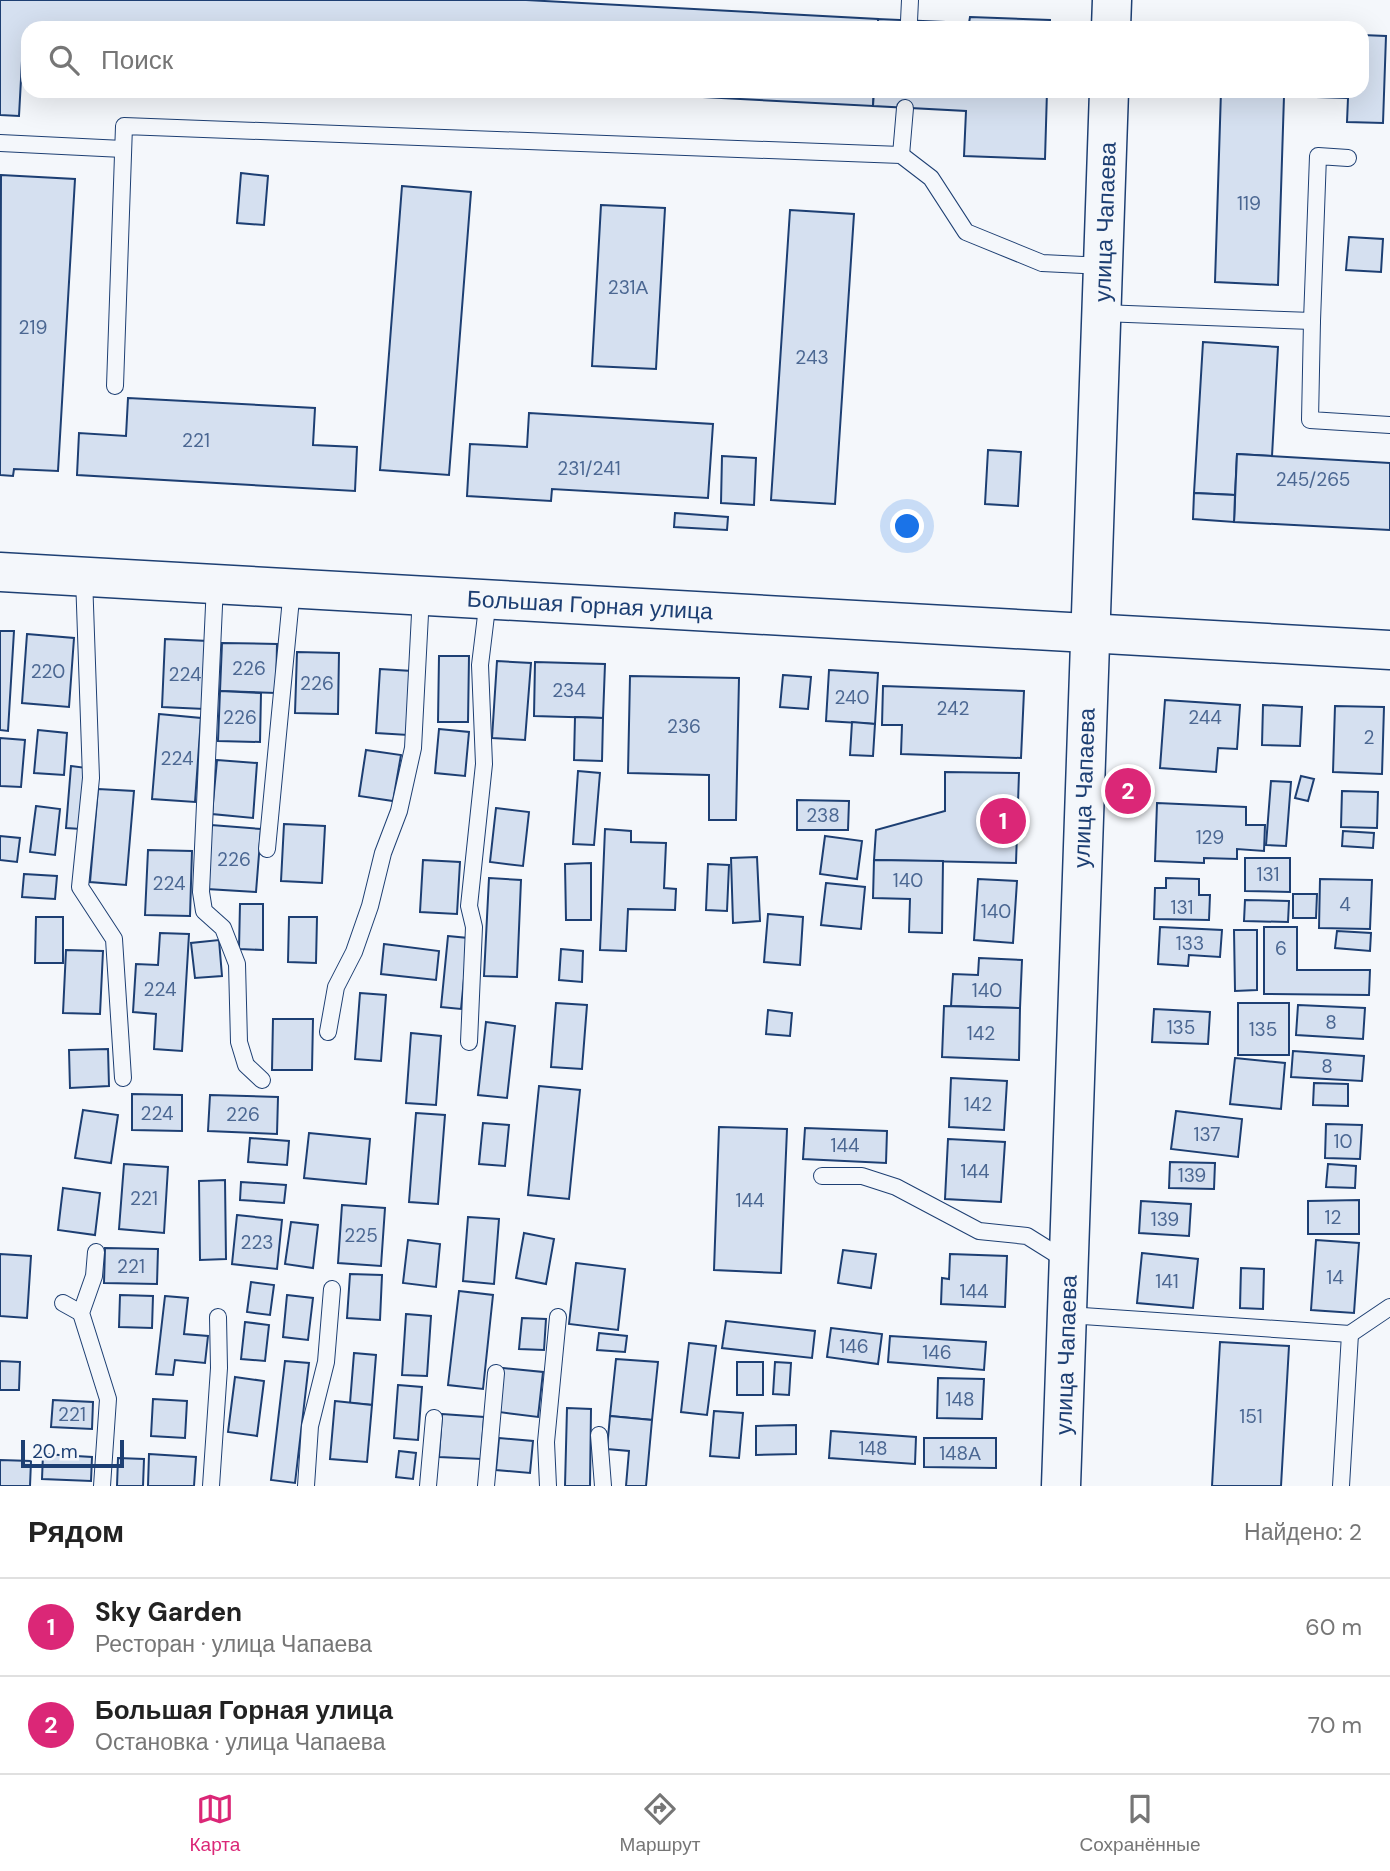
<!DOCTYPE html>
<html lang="ru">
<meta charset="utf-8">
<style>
body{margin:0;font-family:"DM Sans",sans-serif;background:#f6f6f6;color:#222}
.scale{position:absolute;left:21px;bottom:18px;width:103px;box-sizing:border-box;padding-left:7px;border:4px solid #1d3f73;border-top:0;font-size:19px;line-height:24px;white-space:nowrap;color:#1d3f73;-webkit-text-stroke:5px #f4f7fb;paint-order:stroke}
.you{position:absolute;left:908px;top:527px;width:24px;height:24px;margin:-18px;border:5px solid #fff;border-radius:50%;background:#1a73e8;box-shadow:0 0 0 10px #1a73e833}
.badge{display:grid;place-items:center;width:46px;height:46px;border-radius:50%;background:#db2777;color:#fff;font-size:23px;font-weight:700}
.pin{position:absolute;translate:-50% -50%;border:4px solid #fff;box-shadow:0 2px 7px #0006}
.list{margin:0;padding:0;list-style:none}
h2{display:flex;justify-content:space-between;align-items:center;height:91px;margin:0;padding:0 28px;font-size:30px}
h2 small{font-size:23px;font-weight:400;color:#767676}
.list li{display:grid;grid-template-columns:46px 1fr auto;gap:21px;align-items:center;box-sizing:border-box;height:98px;padding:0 28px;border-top:2px solid #e0e0e0}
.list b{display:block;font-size:26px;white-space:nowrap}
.list p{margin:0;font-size:23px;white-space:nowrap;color:#767676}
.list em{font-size:23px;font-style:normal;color:#767676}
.icon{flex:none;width:38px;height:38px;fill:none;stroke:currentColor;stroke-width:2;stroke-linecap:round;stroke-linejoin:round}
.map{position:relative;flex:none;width:1390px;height:1486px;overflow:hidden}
.search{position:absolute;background:#fff;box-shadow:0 7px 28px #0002;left:21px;right:21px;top:21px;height:77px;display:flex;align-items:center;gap:18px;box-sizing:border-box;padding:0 24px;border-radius:21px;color:#767676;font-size:26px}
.sheet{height:287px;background:#fff}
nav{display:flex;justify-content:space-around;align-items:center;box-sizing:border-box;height:98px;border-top:2px solid #e0e0e0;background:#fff;font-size:19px;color:#767676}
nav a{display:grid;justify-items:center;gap:4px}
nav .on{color:#db2777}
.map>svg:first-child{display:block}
.building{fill:#d5e0f0;stroke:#1d3f73;stroke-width:2}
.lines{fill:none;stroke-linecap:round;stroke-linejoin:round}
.service-casing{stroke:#1d3f73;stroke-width:18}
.tertiary-casing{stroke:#1d3f73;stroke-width:41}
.primary-casing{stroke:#1d3f73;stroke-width:41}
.service{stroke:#f4f7fb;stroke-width:16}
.tertiary{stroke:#f4f7fb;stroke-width:38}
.primary{stroke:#f4f7fb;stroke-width:38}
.labels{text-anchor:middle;stroke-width:5;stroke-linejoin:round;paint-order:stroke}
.number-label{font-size:19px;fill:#4b6792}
.street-label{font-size:23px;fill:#1d3f73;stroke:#f4f7fb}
</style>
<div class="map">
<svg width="1390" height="1486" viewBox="0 0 1390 1486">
<rect width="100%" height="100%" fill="#f4f7fb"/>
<g class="building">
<path d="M0 0H526L878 19V28H28V61H22L19 116 0 115Z"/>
<path d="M970 17 1050 20V28H878V19L969 23Z"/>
<path d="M1362 35 1386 36 1383 123 1347 122 1348 98 1284 96 1278 285 1215 282 1221 91H1362Z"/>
<path d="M589 91H874L873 106Z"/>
<path d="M874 91H1047L1045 159 964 156 966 111 873 106Z"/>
<path d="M241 173 268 176 264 225 237 223Z"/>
<path d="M1 175 75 179 58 471 14 469 13 476 0 475Z"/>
<path d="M402 186 471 192 449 475 380 470Z"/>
<path d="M601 205 665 208 656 369 592 366Z"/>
<path d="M790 210 854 214 835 504 771 500Z"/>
<path d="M1349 237 1383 239 1381 272 1346 270Z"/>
<path d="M1203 342 1278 347 1272 456 1237 454 1235 495 1194 493Z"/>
<path d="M128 398 315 408 313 445 357 447 355 491 77 475 79 433 126 436Z"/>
<path d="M529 413 713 424 708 498 552 489 551 501 467 496 470 444 527 447Z"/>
<path d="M988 450 1021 452 1018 506 985 504Z"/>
<path d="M1237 454 1390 463V530L1234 522Z"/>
<path d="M722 456 756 458 754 505 721 503Z"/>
<path d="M1194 493 1235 495 1234 522 1193 519Z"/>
<path d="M675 513 728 517 727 530 674 527Z"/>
<path d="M0 631H14L8 731 0 730Z"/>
<path d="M27 634 74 638 69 707 22 703Z"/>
<path d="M165 639 208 641 204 709 162 707Z"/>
<path d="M222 643 277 644 276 693 220 691Z"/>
<path d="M297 652 339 653 338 714 295 713Z"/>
<path d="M439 656H469L468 722H438Z"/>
<path d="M497 661 531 663 525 740 492 738Z"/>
<path d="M535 662 605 664 603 718 534 716Z"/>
<path d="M380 669 412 671 408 735 376 733Z"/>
<path d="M829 670 878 673 875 724 826 721Z"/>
<path d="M783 675 811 677 808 709 780 707Z"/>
<path d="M630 676 739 678 736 820H709V775L628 773Z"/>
<path d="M883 686 1024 691 1021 758 901 754 902 725H882Z"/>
<path d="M220 691 261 693 260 742 218 741Z"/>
<path d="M1165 700 1240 705 1237 749 1218 748 1216 772 1160 768Z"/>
<path d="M1263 705 1302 707 1300 746 1262 745Z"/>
<path d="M1335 706 1384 707 1382 774 1333 772Z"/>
<path d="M159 714 201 718 195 802 152 799Z"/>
<path d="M575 717 603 718 602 761 574 760Z"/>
<path d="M852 722 875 724 873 756 850 755Z"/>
<path d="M439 729 469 732 465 776 435 773Z"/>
<path d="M38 730 67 733 64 775 34 773Z"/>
<path d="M0 738 25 740 21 787 0 786Z"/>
<path d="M366 750 401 755 393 801 359 796Z"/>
<path d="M217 760 257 763 253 818 212 814Z"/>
<path d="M71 766 87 768 81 829 66 828Z"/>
<path d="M578 771 600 773 594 845 573 844Z"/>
<path d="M945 772 1019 773 1016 863 874 860 876 830 945 811Z"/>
<path d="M1301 776 1314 779 1308 801 1295 798Z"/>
<path d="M1271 781 1291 782 1286 846 1266 845Z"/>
<path d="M98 789 134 791 126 885 90 882Z"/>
<path d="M1342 791 1378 792 1377 828 1341 827Z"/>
<path d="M797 800 849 801 848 830H797Z"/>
<path d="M1157 803 1246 807V825H1265L1264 851 1237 849V859L1204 858V863L1155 861Z"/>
<path d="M36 806 60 809 55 855 30 852Z"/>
<path d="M496 808 529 812 523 866 490 862Z"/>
<path d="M284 824 325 826 322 883 281 881Z"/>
<path d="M211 825 261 829 256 892 207 889Z"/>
<path d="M605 829 631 831V842L666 843 664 888 676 889 675 910 628 909 626 951 600 950Z"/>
<path d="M1343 831 1374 833 1373 848 1342 846Z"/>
<path d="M0 836 20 838 17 862 0 860Z"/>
<path d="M825 836 862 841 857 879 820 874Z"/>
<path d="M148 850 192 851 190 916 145 915Z"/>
<path d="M757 857 760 921 733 923 731 858Z"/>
<path d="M1245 858H1290V892L1245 891Z"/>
<path d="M423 860 460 862 457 914 420 912Z"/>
<path d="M874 860 943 861 942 933 909 932 910 899 873 898Z"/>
<path d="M591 863V920H566L565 864Z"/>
<path d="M708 864 729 865 727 911 706 910Z"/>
<path d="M24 874 57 876 55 899 22 897Z"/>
<path d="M489 878 521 880 517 977 484 976Z"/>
<path d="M1166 878 1199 879V895H1210L1209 920 1154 919 1155 888H1166Z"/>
<path d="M978 879 1017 881 1013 943 974 940Z"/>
<path d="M1320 879 1372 880 1370 929 1319 928Z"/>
<path d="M826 883 865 887 861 929 821 925Z"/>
<path d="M1293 894H1317L1316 918H1293Z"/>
<path d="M1245 900 1289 901 1288 922 1244 921Z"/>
<path d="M240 904H263V950L239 949Z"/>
<path d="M768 914 803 917 800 965 764 962Z"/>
<path d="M36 917H63V963H35Z"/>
<path d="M289 917H317L316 963 288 962Z"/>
<path d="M1160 927 1222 930 1220 957 1189 955 1188 966 1158 964Z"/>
<path d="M1264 927H1297V970H1370L1369 995 1264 994Z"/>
<path d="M1234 930H1257V990L1235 991Z"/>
<path d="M1337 931 1371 933 1370 951 1335 948Z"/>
<path d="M160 933 189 934 182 1051 154 1049 156 1014 133 1012 136 964 158 965Z"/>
<path d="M448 936 468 938 461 1009 441 1007Z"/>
<path d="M219 940 222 976 195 978 191 943Z"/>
<path d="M384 944 439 951 436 980 381 974Z"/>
<path d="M561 949 583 951 582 982 559 980Z"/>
<path d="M66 950 103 951 100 1014 63 1013Z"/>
<path d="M979 958 1022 960 1020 1008 951 1006 953 974 978 975Z"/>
<path d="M360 993 386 995 381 1061 355 1059Z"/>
<path d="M556 1003 587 1005 582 1069 551 1067Z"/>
<rect x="1238" y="1003" width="51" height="52"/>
<path d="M1298 1005 1365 1008 1363 1039 1296 1035Z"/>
<path d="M944 1006 1020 1008 1019 1060 942 1057Z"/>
<path d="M1154 1009 1210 1012 1208 1044 1152 1042Z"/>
<path d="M768 1010 792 1013 790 1036 766 1034Z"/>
<path d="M273 1019H313L312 1070H272Z"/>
<path d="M486 1022 515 1026 507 1098 478 1095Z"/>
<path d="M411 1033 441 1036 436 1105 406 1103Z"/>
<path d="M108 1049 109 1086 70 1088 69 1050Z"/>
<path d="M1293 1051 1364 1056 1362 1081 1291 1077Z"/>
<path d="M1235 1058 1285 1063 1281 1109 1230 1104Z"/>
<path d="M951 1078 1007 1081 1004 1130 949 1127Z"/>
<path d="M1314 1083 1348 1084V1106L1313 1105Z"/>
<path d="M539 1086 580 1090 569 1199 528 1195Z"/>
<path d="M132 1094 182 1095V1131L132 1130Z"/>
<path d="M210 1095 278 1097 277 1134 208 1131Z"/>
<path d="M83 1110 118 1115 111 1163 75 1158Z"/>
<path d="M1176 1111 1242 1119 1238 1157 1171 1149Z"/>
<path d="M416 1113 445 1115 438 1204 409 1202Z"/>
<path d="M483 1123 509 1125 505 1166 479 1164Z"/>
<path d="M1326 1124 1362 1125 1360 1159 1325 1158Z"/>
<path d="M719 1127 787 1129 781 1273 714 1270Z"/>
<path d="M805 1128 887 1131 886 1163 803 1159Z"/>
<path d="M309 1133 370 1139 366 1184 304 1178Z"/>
<path d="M250 1138 289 1141 287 1165 248 1162Z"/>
<path d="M948 1139 1005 1142 1001 1202 945 1199Z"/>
<path d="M1170 1162 1215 1163 1214 1189 1169 1188Z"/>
<path d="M124 1164 168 1167 164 1233 119 1229Z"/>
<path d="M1328 1164 1356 1166 1355 1188 1326 1187Z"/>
<path d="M225 1180 226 1259 200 1260 199 1181Z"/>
<path d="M241 1182 286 1185 284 1203 240 1200Z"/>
<path d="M63 1188 100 1193 95 1235 58 1230Z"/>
<path d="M1359 1200V1234H1308V1201Z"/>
<path d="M1141 1201 1191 1204 1189 1236 1139 1233Z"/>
<path d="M342 1205 385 1208 381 1266 338 1263Z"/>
<path d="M237 1215 282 1220 277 1269 232 1264Z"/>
<path d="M468 1217 499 1219 494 1284 463 1281Z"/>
<path d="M291 1222 318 1225 313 1268 285 1264Z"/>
<path d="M524 1233 554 1239 546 1284 516 1278Z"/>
<path d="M408 1240 440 1244 436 1287 403 1283Z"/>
<path d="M1316 1240 1359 1243 1354 1313 1311 1310Z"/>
<path d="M105 1248 158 1249 157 1284 104 1283Z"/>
<path d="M843 1250 876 1254 871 1288 838 1283Z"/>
<path d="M1142 1253 1198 1259 1193 1308 1137 1303Z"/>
<path d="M0 1254 31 1256 27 1318 0 1316Z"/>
<path d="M950 1254 1007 1256 1005 1307 941 1304 942 1278 949 1279Z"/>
<path d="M576 1263 625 1269 618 1330 569 1324Z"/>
<path d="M1241 1268 1264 1269 1263 1309 1240 1308Z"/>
<path d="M350 1274 382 1275 380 1320 347 1318Z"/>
<path d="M251 1282 274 1285 270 1315 247 1312Z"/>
<path d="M459 1291 493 1295 483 1389 448 1385Z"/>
<path d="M120 1295 153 1296 152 1328 119 1327Z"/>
<path d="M287 1295 313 1298 308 1340 283 1337Z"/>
<path d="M165 1296 188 1298 184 1334 208 1336 205 1363 175 1360 173 1375 156 1374Z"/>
<path d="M406 1314 431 1316 427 1376 402 1375Z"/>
<path d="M522 1318 546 1319 544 1350 519 1349Z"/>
<path d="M726 1321 815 1331 812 1358 722 1348Z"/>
<path d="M245 1322 269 1325 265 1361 241 1359Z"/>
<path d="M831 1328 882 1334 878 1364 827 1357Z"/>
<path d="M599 1333 627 1336 625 1352 597 1350Z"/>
<path d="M890 1336 986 1342 984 1370 888 1362Z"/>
<path d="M1220 1342 1289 1346 1281 1486H1212Z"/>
<path d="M689 1343 716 1346 707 1415 681 1412Z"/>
<path d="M354 1353 376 1355 372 1405 350 1403Z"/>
<path d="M616 1359 658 1362 652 1420 610 1416Z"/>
<path d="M0 1361 20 1362 19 1390H0Z"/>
<path d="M285 1361 309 1363 295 1483 271 1480Z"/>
<rect x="737" y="1362" width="26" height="33"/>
<path d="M775 1362 791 1363 789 1395 773 1394Z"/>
<path d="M503 1368 543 1372 538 1417 499 1412Z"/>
<path d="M235 1377 264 1381 257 1436 228 1432Z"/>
<path d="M938 1378 984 1379 982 1419 937 1418Z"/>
<path d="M398 1385 422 1387 418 1440 394 1438Z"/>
<path d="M153 1399 187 1401 185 1438 151 1436Z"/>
<path d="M53 1400 93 1402 92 1429 51 1427Z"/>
<path d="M335 1401 372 1405 367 1462 330 1459Z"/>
<path d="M567 1408 591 1409 590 1486H565Z"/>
<path d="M714 1411 743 1413 739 1458 710 1456Z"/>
<path d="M442 1414 484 1417 481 1459 439 1457Z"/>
<path d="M610 1416 652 1420 646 1486H626L629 1451 607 1449Z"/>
<path d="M796 1425V1454L756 1455V1426Z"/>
<path d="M831 1431 916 1437 915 1464 829 1458Z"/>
<path d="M499 1438 533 1441 530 1473 496 1470Z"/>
<path d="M924 1438H996V1468L924 1467Z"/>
<path d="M399 1451 416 1453 413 1479 396 1477Z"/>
<path d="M43 1454 92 1457 91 1481 42 1479Z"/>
<path d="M149 1454 196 1457 194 1486H148Z"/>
<path d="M118 1458 144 1459 143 1486H117Z"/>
<path d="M0 1460 31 1461 30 1486H0Z"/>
</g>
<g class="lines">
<g class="service-casing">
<g id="service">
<path d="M909 21 910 0"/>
<path d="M0 143 123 149"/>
<path d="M901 155 905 108"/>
<path d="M1102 313 1312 321 1318 156 1348 158"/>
<path d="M1312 321 1310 420 1390 425"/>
<path d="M115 386 124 126 901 155 931 178 966 232 1042 263 1104 266"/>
<path d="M84 577 91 778 80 887 114 939 123 1078"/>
<path d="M215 584 201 892 204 911 223 928 237 964 239 1042 246 1065 262 1080"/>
<path d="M267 849 292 588"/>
<path d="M328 1032 336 987 354 952 370 906 383 853 399 811 413 748 421 595"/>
<path d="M469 1042 474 927 469 906 484 764 480 665 488 599"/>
<path d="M822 1176H862L896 1187 979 1231 1027 1236 1067 1261"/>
<path d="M96 1252 94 1276 81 1313 108 1399 102 1486"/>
<path d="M63 1303 81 1313"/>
<path d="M1068 1315 1350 1334 1341 1486"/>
<path d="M1350 1334 1390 1307"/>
<path d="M599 1435 603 1486"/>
<path d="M211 1486 219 1368 218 1317"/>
<path d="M306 1486 310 1426 326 1362 332 1289"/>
<path d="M428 1486 434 1418"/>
<path d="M486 1486 496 1373"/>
<path d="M548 1486 546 1442 558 1317"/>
</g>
</g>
<g class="tertiary-casing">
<g id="tertiary">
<path d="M1111 28 1112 0"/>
<path d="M1061 1486 1109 91"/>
</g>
</g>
<g class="primary-casing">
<path id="primary" d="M0 572 1390 650"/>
</g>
<use href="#service" class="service"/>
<use href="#tertiary" class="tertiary"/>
<use href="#primary" class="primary"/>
</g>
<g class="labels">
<g class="number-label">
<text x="1249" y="210">119</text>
<text x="628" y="294">231А</text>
<text x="33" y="334">219</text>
<text x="812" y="364">243</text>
<text x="196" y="447">221</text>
<text x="589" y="475">231/241</text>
<text x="1313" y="486">245/265</text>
<text x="249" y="675">226</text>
<text x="48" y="678">220</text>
<text x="185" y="681">224</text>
<text x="317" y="690">226</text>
<text x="569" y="697">234</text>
<text x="852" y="704">240</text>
<text x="953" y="715">242</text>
<text x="240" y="724">226</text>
<text x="1205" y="724">244</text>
<text x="684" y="733">236</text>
<text x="1369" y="744">2</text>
<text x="177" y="765">224</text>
<text x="823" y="822">238</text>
<text x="1210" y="844">129</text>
<text x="234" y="866">226</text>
<text x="1268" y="881">131</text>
<text x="908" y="887">140</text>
<text x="169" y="890">224</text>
<text x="1345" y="911">4</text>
<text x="1182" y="914">131</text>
<text x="996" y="918">140</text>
<text x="1190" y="950">133</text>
<text x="1281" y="955">6</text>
<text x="160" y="996">224</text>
<text x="987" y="997">140</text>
<text x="1331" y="1029">8</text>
<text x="1181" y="1034">135</text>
<text x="1263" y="1036">135</text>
<text x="981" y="1040">142</text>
<text x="1327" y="1073">8</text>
<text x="978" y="1111">142</text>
<text x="157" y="1120">224</text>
<text x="243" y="1121">226</text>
<text x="1207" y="1141">137</text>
<text x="1343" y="1148">10</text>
<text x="845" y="1152">144</text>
<text x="975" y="1178">144</text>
<text x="1192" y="1182">139</text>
<text x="144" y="1205">221</text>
<text x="750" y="1207">144</text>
<text x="1333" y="1224">12</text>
<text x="1165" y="1226">139</text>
<text x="361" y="1242">225</text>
<text x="257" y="1249">223</text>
<text x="131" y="1273">221</text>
<text x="1335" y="1284">14</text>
<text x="1167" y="1288">141</text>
<text x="974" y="1298">144</text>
<text x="854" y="1353">146</text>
<text x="937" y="1359">146</text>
<text x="960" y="1406">148</text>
<text x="72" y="1421">221</text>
<text x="1251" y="1423">151</text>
<text x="873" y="1455">148</text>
<text x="960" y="1460">148А</text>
</g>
<g class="street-label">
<text transform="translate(1105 222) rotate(-88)" y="8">улица Чапаева</text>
<text transform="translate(590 605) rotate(3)" y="8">Большая Горная улица</text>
<text transform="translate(1084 788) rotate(-88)" y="8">улица Чапаева</text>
<text transform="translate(1066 1355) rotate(-88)" y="8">улица Чапаева</text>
</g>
</g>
</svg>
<div class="scale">20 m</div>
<div class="you"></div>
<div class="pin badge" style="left:1003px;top:821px">1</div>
<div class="pin badge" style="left:1128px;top:791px">2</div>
<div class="search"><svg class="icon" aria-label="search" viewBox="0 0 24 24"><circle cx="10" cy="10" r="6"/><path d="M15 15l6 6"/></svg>Поиск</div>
</div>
<section class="sheet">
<h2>Рядом<small>Найдено: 2</small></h2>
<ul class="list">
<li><span class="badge">1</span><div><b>Sky Garden</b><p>Ресторан · улица Чапаева</p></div><em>60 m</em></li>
<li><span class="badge">2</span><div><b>Большая Горная улица</b><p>Остановка · улица Чапаева</p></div><em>70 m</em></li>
</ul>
</section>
<nav>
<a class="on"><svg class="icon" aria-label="map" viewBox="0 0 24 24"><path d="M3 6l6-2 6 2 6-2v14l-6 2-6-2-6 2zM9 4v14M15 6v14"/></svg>Карта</a>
<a><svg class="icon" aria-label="directions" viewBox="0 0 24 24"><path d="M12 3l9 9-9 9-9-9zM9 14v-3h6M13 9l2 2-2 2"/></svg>Маршрут</a>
<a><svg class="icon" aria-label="saved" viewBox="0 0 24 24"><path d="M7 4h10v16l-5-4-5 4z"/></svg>Сохранённые</a>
</nav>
